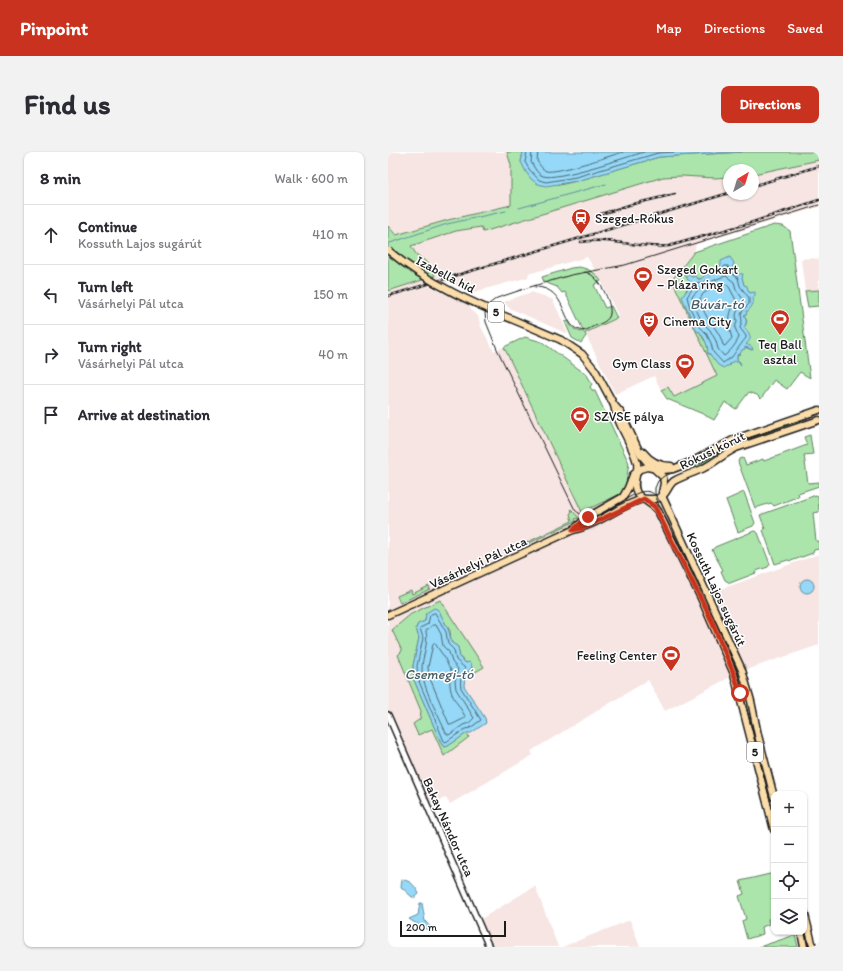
<!DOCTYPE html>
<meta charset="utf-8">
<style>
body{margin:0;font-family:Itim,sans-serif;background:#f2f2f3;color:#2b2b33}
.controls{position:absolute;right:12px;bottom:12px;display:grid;overflow:hidden;border-radius:8px;box-shadow:0 1px 3px #0004}
.controls button{width:36px;height:36px;display:grid;place-items:center;padding:0;border:0;border-bottom:1px solid #e1e1e2;background:#fff;color:#2b2b33;font:20px sans-serif}
.compass{position:absolute;left:335px;top:12px;width:36px;height:36px;border-radius:50%;background:#fff;box-shadow:0 1px 3px #0004;rotate:38deg}
.scale{position:absolute;left:12px;bottom:10px;width:106px;box-sizing:border-box;padding-left:4px;border:2px solid #1c1c1c;border-top:0;font-size:11px;line-height:14px;white-space:nowrap;color:#1c1c1c;-webkit-text-stroke:3px #fff;paint-order:stroke}
.stop{position:absolute;width:12px;height:12px;margin:-9px;border:3px solid #c8321e;border-radius:50%;background:#fff}
.stop.end{background:#c8321e;border-color:#fff;box-shadow:0 1px 4px #0008}
.list{margin:0;padding:0;list-style:none}
h2{display:flex;justify-content:space-between;align-items:center;height:52px;margin:0;padding:0 16px;font-size:17px}
h2 small{font-size:13px;font-weight:400;color:#7c7c81}
.list li{display:grid;grid-template-columns:26px 1fr auto;gap:12px;align-items:center;box-sizing:border-box;height:60px;padding:0 16px;border-top:1px solid #e1e1e2}
.list b{display:block;font-size:15px;white-space:nowrap}
.list p{margin:0;font-size:13px;white-space:nowrap;color:#7c7c81}
.list em{font-size:13px;font-style:normal;color:#7c7c81}
.icon{flex:none;width:22px;height:22px;fill:none;stroke:currentColor;stroke-width:2;stroke-linecap:round;stroke-linejoin:round}
.map{position:relative;flex:none;width:431px;height:795px;overflow:hidden;border-radius:8px}
header{display:flex;align-items:center;gap:24px;box-sizing:border-box;height:56px;padding:0 20px;background:#c8321e;color:#fff}
header strong{font-size:19px}
nav{display:flex;gap:22px;margin-inline-start:auto;font-size:14px}
.intro{display:flex;align-items:center;justify-content:space-between;box-sizing:border-box;height:96px;padding:0 24px}
h1{margin:0;font-size:28px}
.button{padding:10px 18px;border-radius:8px;background:#c8321e;color:#fff;font-size:14px;font-weight:700}
main{display:flex;gap:24px;padding:0 24px}
aside{flex:1;background:#fff;border-radius:8px;box-shadow:0 1px 3px #0004}
.map>svg:first-child{display:block}
.built{fill:#f6e5e2}
.green{fill:#abe5ab;stroke:#648064;fill-rule:evenodd}
.water{fill:#95d8f7;stroke:#658d9f}
.lines{fill:none;stroke-linecap:round;stroke-linejoin:round}
.shore{stroke:#4c6774;stroke-width:1}
.stream{stroke:#658d9f;stroke-width:1}
.minor-casing{stroke:#1c1c1c;stroke-width:8}
.major-casing{stroke:#1c1c1c;stroke-width:9}
.minor{stroke:#fff;stroke-width:5}
.major{stroke:#fbddab;stroke-width:6}
.tram{stroke:#1c1c1c;stroke-width:1}
.rail-casing{stroke:#1c1c1c;stroke-width:2.5}
.rail{stroke:#fff;stroke-width:1;stroke-dasharray:3;stroke-linecap:butt}
.major-bridge-casing{stroke:#1c1c1c;stroke-width:9;stroke-linecap:butt}
.major-bridge{stroke:#fbddab;stroke-width:6}
.route{stroke:#c8321e;stroke-width:5}
.labels{text-anchor:middle;stroke-width:3;stroke-linejoin:round;paint-order:stroke}
.shield{fill:#fff;stroke:#606060;stroke-width:1}
.shield-label{font-size:12px;font-weight:bold;fill:#1c1c1c}
.poi-label{font-size:13px;fill:#1c1c1c;stroke:#fff;text-anchor:start}
.street-label{font-size:13px;fill:#1c1c1c;stroke:#fff}
.water-label{font-size:14px;font-style:italic;fill:#465e69;stroke:#fff}
</style>
<header>
<strong>Pinpoint</strong>
<nav><a>Map</a><a>Directions</a><a>Saved</a></nav>
</header>
<div class="intro"><h1>Find us</h1><a class="button">Directions</a></div>
<main>
<aside>
<h2>8 min<small>Walk · 600 m</small></h2>
<ul class="list">
<li><svg class="icon" aria-label="ahead" viewBox="0 0 24 24"><path d="M12 20V5M6 11l6-6 6 6"/></svg><div><b>Continue</b><p>Kossuth Lajos sugárút</p></div><em>410 m</em></li>
<li><svg class="icon" aria-label="left" viewBox="0 0 24 24"><path d="M17 20v-9H6M10 6l-5 5 5 5"/></svg><div><b>Turn left</b><p>Vásárhelyi Pál utca</p></div><em>150 m</em></li>
<li><svg class="icon" aria-label="right" viewBox="0 0 24 24"><path d="M7 20v-9h11M14 6l5 5-5 5"/></svg><div><b>Turn right</b><p>Vásárhelyi Pál utca</p></div><em>40 m</em></li>
<li><svg class="icon" aria-label="arrive" viewBox="0 0 24 24"><path d="M6 21V4h12l-3 4 3 4H6"/></svg><div><b>Arrive at destination</b></div></li>
</ul>
</aside>
<div class="map">
<svg width="431" height="795" viewBox="0 0 431 795">
<rect width="100%" height="100%" fill="#fff"/>
<filter id="ink" filterUnits="userSpaceOnUse"><feTurbulence type="fractalNoise" baseFrequency=".025" numOctaves="2"/><feDisplacementMap in="SourceGraphic" scale="8" xChannelSelector="R" yChannelSelector="G"/><feConvolveMatrix kernelMatrix="1 2 1 2 8 2 1 2 1" color-interpolation-filters="sRGB"/></filter>
<g filter="url(#ink)">
<g class="built">
<path d="M0 0H119L123 13V53L60 68 8 83 0 74Z"/>
<path d="M431 8V55L308 92 306 100 284 128 329 224 285 245 282 238 280 235 273 238 266 224 227 242 197 181 231 165 213 129 205 120 207 118 199 105 140 122 141 125 82 141 61 130 41 134 82 154 83 158 90 164 93 175 106 199 116 195 194 360 234 341 281 355 322 441 431 402V493L354 519 277 559 260 528 143 599 145 603 62 652 58 646 38 652 0 570V139L47 124 42 113 28 102 23 94 68 79 93 75 95 80 275 25 294 24 327 26 341 25V42H365V22Z"/>
<path d="M422 106 431 107V138L417 139 413 107Z"/>
<path d="M143 140 156 144 165 148 180 182 121 156 116 150Z"/>
<path d="M147 734 170 795H105L93 767Z"/>
<path d="M242 768 252 795H174Z"/>
</g>
<g class="green">
<path d="M119 0H135L133 10 171 33 189 29 271 5 354 0H431V8L366 22 365 18H341V25L327 26 294 24 275 25 95 80 93 75 68 79 23 94 28 102 42 113 47 124 0 139V74L8 83 60 68 123 53V13Z"/>
<path d="M386 73 395 74 402 79 422 226 412 220 399 237 386 228 373 247 369 243 361 240 348 257 337 250 326 268 315 262 279 247 273 238 280 235 286 245 329 224 284 128 306 100ZM333 113 345 114V118L354 126 356 133 362 141 358 159 356 163C359 167 360 171 356 175L361 182 357 192 364 198 357 195 349 203V208L352 210V213L347 208 338 214C333 210 323 206 321 201 319 196 320 192 316 188L298 154V138L302 134 304 131 300 124 313 127 318 122C323 122 330 118 333 113Z"/>
<path d="M191 115C201 117 207 120 213 129L206 133 217 156 223 154 229 166 197 181 198 184 193 191 184 186 177 170 180 169C184 176 188 180 196 180L177 140 174 141 169 135 156 130 154 125 183 116Z"/>
<path d="M431 138V154L420 155 417 139Z"/>
<path d="M137 185 154 190 199 223 204 232 202 235 205 239H207L241 311 238 331 234 341 194 360 116 195Z"/>
<path d="M418 266 419 269 349 293 347 290Z"/>
<path d="M422 283 425 302 416 303 420 331 431 330V334L410 341 411 344 386 354 383 351 367 356 350 310 351 307 355 306 358 313 375 307 376 309 419 293 416 285Z"/>
<path d="M344 291 346 294 309 317 305 311Z"/>
<path d="M356 340 367 371 365 374 350 380 338 348Z"/>
<path d="M428 343 430 344 431 360 425 361 428 389H431V397L426 398 425 401 403 409 400 408 387 412 375 378 377 377 372 363Z"/>
<path d="M183 357 191 366 187 367 188 369 118 402 119 400 184 369 182 362 184 359Z"/>
<path d="M366 379H368L370 381 382 412 380 415 368 419V421L342 431 337 428 333 419 335 418 324 398 327 395Z"/>
<path d="M41 434 42 437 12 451 9 444 23 438 24 442Z"/>
<path d="M52 448 96 515 77 526 84 515 72 506 70 495 63 490 62 479 53 464 52 460 38 461 37 469 30 472 28 476 31 486 25 514 26 528 54 593 57 595 60 594 79 581 81 585 56 604 44 577 30 583 25 572 32 567 33 559 10 503 14 499 4 478 23 462Z"/>
<path d="M386 721V778L382 767H380L381 772 374 775 375 782 359 787 354 769 358 767 351 744 356 742 352 729Z"/>
<path d="M407 783 410 795H371Z"/>
</g>
<g class="water">
<path d="M135 0H354L271 5 189 29 158 34 150 32 143 27 138 20 133 10Z"/>
<path d="M342 105 346 111C342 119 348 122 355 122L354 126 356 133 359 134 360 138 362 141 367 140V143L365 146C366 152 364 154 360 159H358L359 162 356 163C359 167 359 171 356 175 361 181 366 186 358 192L364 195 365 198 357 195V197L354 198 352 202 349 203V208L352 211 353 213 347 209 342 211 341 214H338L336 216 330 213 321 201 319 202C322 195 315 184 311 179L309 180 294 145C297 140 301 136 304 131L299 127V124H297L295 119 299 118 302 124 304 125 308 124 310 127H313L318 122H321L323 118 331 116 333 113V109Z"/>
<circle cx="419" cy="434" r="7"/>
<path d="M46 456 49 457C52 460 52 462 54 465 59 475 62 479 63 490L70 495 72 506 78 511 81 510 83 512 84 515 77 524 76 534 97 566 98 571 83 581H79L60 594 57 595 54 593 26 528 25 514 31 486 28 476 30 472 37 469 38 461Z"/>
<path d="M14 728C23 728 28 735 31 742L28 745H24L13 735Z"/>
<path d="M32 751H34L37 769 44 777 43 778C39 778 25 770 21 767L30 763Z"/>
</g>
<g class="lines">
<g class="shore">
<path d="M139 0 137 10 141 17 151 28 158 30 188 25 270 1 288 0"/>
<path d="M144 0 143 10C146 15 149 22 155 24 168 29 239 5 256 0"/>
<path d="M150 0 149 9C151 12 154 17 158 19 168 22 222 4 235 0"/>
<path d="M337 114H340L342 120 350 126 352 134 361 146V152L356 157 353 162 354 169 352 176 358 184V186C356 188 345 203 344 205L335 211 325 200 323 191 318 181 311 174 302 156 299 145 308 131 315 130 326 121 333 120Z"/>
<path d="M338 124 346 130 348 137 356 149 351 154 348 163 349 169 347 176 351 185C349 191 341 201 336 204L330 197 328 189 322 178 314 170 307 155 304 145C310 136 328 126 338 124Z"/>
<path d="M333 131H337L341 135 348 148C341 160 339 173 344 186L337 194 335 193C332 180 325 175 319 165 315 159 314 153 312 147L315 142Z"/>
<path d="M47 461 58 480 60 492 66 498 68 508 77 516C75 523 71 527 73 536L93 568 82 576 77 577 58 590 56 589 30 527 29 514 35 486 32 476 40 472 42 463Z"/>
<path d="M45 473H48L53 482 55 494 61 500 64 510 70 517 67 529 68 537 86 566 81 571 75 573 61 583 58 581C51 564 34 535 34 517 34 504 41 492 38 479Z"/>
<path d="M47 491C49 495 52 499 55 503 58 507 59 514 63 518 59 542 66 545 77 564V566L63 573 61 572 41 524 40 515 45 492Z"/>
</g>
<g class="stream">
<path d="M131 56 218 32"/>
<path d="M2 91 59 72 118 59"/>
</g>
<g class="minor-casing">
<path id="minor" d="M0 563 101 795"/>
</g>
<g class="major-casing">
<g id="major">
<path d="M173 188 194 202 207 218 226 253 233 261 253 303 259 310 275 325 276 331 274 341 275 346 354 518 363 549 370 583 386 645"/>
<path d="M226 253C229 274 244 290 249 311 251 321 243 331 249 341 254 348 264 351 270 359L313 446 346 522 386 678"/>
<path d="M255 300C262 309 272 314 283 314"/>
<path d="M186 377 200 365 235 345 240 336 245 323 252 317 259 315 275 318 285 317 305 309 347 287 431 258"/>
<path d="M0 463 185 378C210 373 230 354 255 347 261 346 267 349 273 345 279 342 280 333 286 329 295 324 305 321 314 317 326 311 336 302 348 296L431 268"/>
<path d="M416 759 425 795"/>
<path d="M413 780 416 795"/>
</g>
</g>
<use href="#minor" class="minor"/>
<use href="#major" class="major"/>
<g class="tram">
<path d="M147 135C180 135 173 175 192 178 197 180 202 176 206 174 212 172 218 170 221 165 226 156 214 132 207 126 204 123 201 121 197 120"/>
<path d="M272 350C254 313 215 385 187 358L109 197 98 170 97 161 101 152 109 146 142 135 183 123 237 113 431 53"/>
<path d="M386 664 351 527 340 497 270 351 267 341V336L270 329 276 324 313 311 347 291 357 287 431 262"/>
<path d="M416 774 422 795"/>
</g>
<g class="rail-casing">
<g id="rail">
<path d="M365 34 431 14"/>
<path d="M213 62 241 53 287 42"/>
<path d="M193 90C225 85 250 97 281 94L362 71 431 48"/>
<path d="M0 144 341 41"/>
</g>
</g>
<use href="#rail" class="rail"/>
<g class="major-bridge-casing">
<path id="major-bridge" d="M1 99C51 141 114 162 173 188"/>
</g>
<use href="#major-bridge" class="major-bridge"/>
</g>
</g>
<g class="lines" filter="url(#ink)">
<path class="route" d="M200 365 185 378 195 376 256 347 267 355 322 465 346 522 352 541"/>
</g>
<defs>
<g id="station-pin" transform="scale(1)"><path d="M0 17L-7.5 6A9.5 9.5 0 1 1 7.5 6Z" fill="#c8321e" stroke="#fff"/><path d="M-3-6H3Q5-6 5-4V2Q5 4 3 4L4.5 6H3L1.5 4h-3L-3 6H-4.5L-3 4Q-5 4-5 2V-4Q-5-6-3-6ZM-3.5-4v3h7v-3ZM-3.5 1v1.5H-2V1ZM2 1v1.5H3.5V1Z" fill="#fff"/></g>
<g id="stadium-pin" transform="scale(1)"><path d="M0 17L-7.5 6A9.5 9.5 0 1 1 7.5 6Z" fill="#c8321e" stroke="#fff"/><path d="M0-5a6.5 5 0 1 0 0 10a6.5 5 0 1 0 0-10ZM-3.5-1.8h7v3.6h-7Z" fill="#fff"/></g>
<g id="theatre-pin" transform="scale(1)"><path d="M0 17L-7.5 6A9.5 9.5 0 1 1 7.5 6Z" fill="#c8321e" stroke="#fff"/><path d="M-5-5.5Q0-4 5-5.5V0Q5 5 0 6Q-5 5-5 0ZM-3.3-2.5H-1v1.5H-3.3ZM1-2.5H3.3v1.5H1ZM-2.8 1Q0 5.5 2.8 1Z" fill="#fff"/></g>
</defs>
<g fill-rule="evenodd">
<use href="#station-pin" x="193" y="66"/>
<use href="#stadium-pin" x="255" y="124"/>
<use href="#stadium-pin" x="392" y="167"/>
<use href="#theatre-pin" x="261" y="169"/>
<use href="#stadium-pin" x="297" y="211"/>
<use href="#stadium-pin" x="192" y="264"/>
<use href="#stadium-pin" x="283" y="503"/>
</g>
<g class="labels">
<g class="shield">
<rect x="100" y="150" width="16" height="20" rx="3"/>
<rect x="359" y="590" width="16" height="20" rx="3"/>
</g>
<g class="shield-label">
<text x="108" y="164">5</text>
<text x="367" y="604">5</text>
</g>
<g class="poi-label">
<text x="207" y="71">Szeged-Rókus</text>
<text x="269" y="122">Szeged Gokart<tspan x="269" dy="15">– Pláza ring</tspan></text>
<text x="275" y="174">Cinema City</text>
<text x="392" y="197" text-anchor="middle">Teq Ball<tspan x="392" dy="15">asztal</tspan></text>
<text x="283" y="216" text-anchor="end">Gym Class</text>
<text x="206" y="269">SZVSE pálya</text>
<text x="269" y="508" text-anchor="end">Feeling Center</text>
</g>
<g class="street-label">
<text transform="translate(58 122) rotate(28)" y="5">Izabella híd</text>
<text transform="translate(324 298) rotate(-26)" y="5">Rókusi körút</text>
<text transform="translate(90 410) rotate(-25)" y="5">Vásárhelyi Pál utca</text>
<text transform="translate(329 437) rotate(65)" y="5">Kossuth Lajos sugárút</text>
<text transform="translate(61 675) rotate(66)" y="5">Bakay Nándor utca</text>
</g>
<g class="water-label">
<text x="329" y="157">Búvár-tó</text>
<text x="51" y="527">Csemegi-tó</text>
</g>
</g>
</svg>
<div class="controls">
<button>+</button>
<button>−</button>
<button><svg class="icon" aria-label="locate" viewBox="0 0 24 24"><circle cx="12" cy="12" r="6"/><path d="M12 2v4M12 18v4M2 12h4M18 12h4"/></svg></button>
<button><svg class="icon" aria-label="layers" viewBox="0 0 24 24"><path d="M12 4l9 5-9 5-9-5zM3 14l9 5 9-5"/></svg></button>
</div>
<svg class="compass" viewBox="-18 -18 36 36"><path d="M0-13l5 13h-10z" fill="#e53935"/><path d="M0 13l5-13h-10z" fill="#7c7c81"/></svg>
<div class="scale">200 m</div>
<div class="stop" style="left:352px;top:541px"></div>
<div class="stop end" style="left:200px;top:365px"></div>
</div>
</main>
